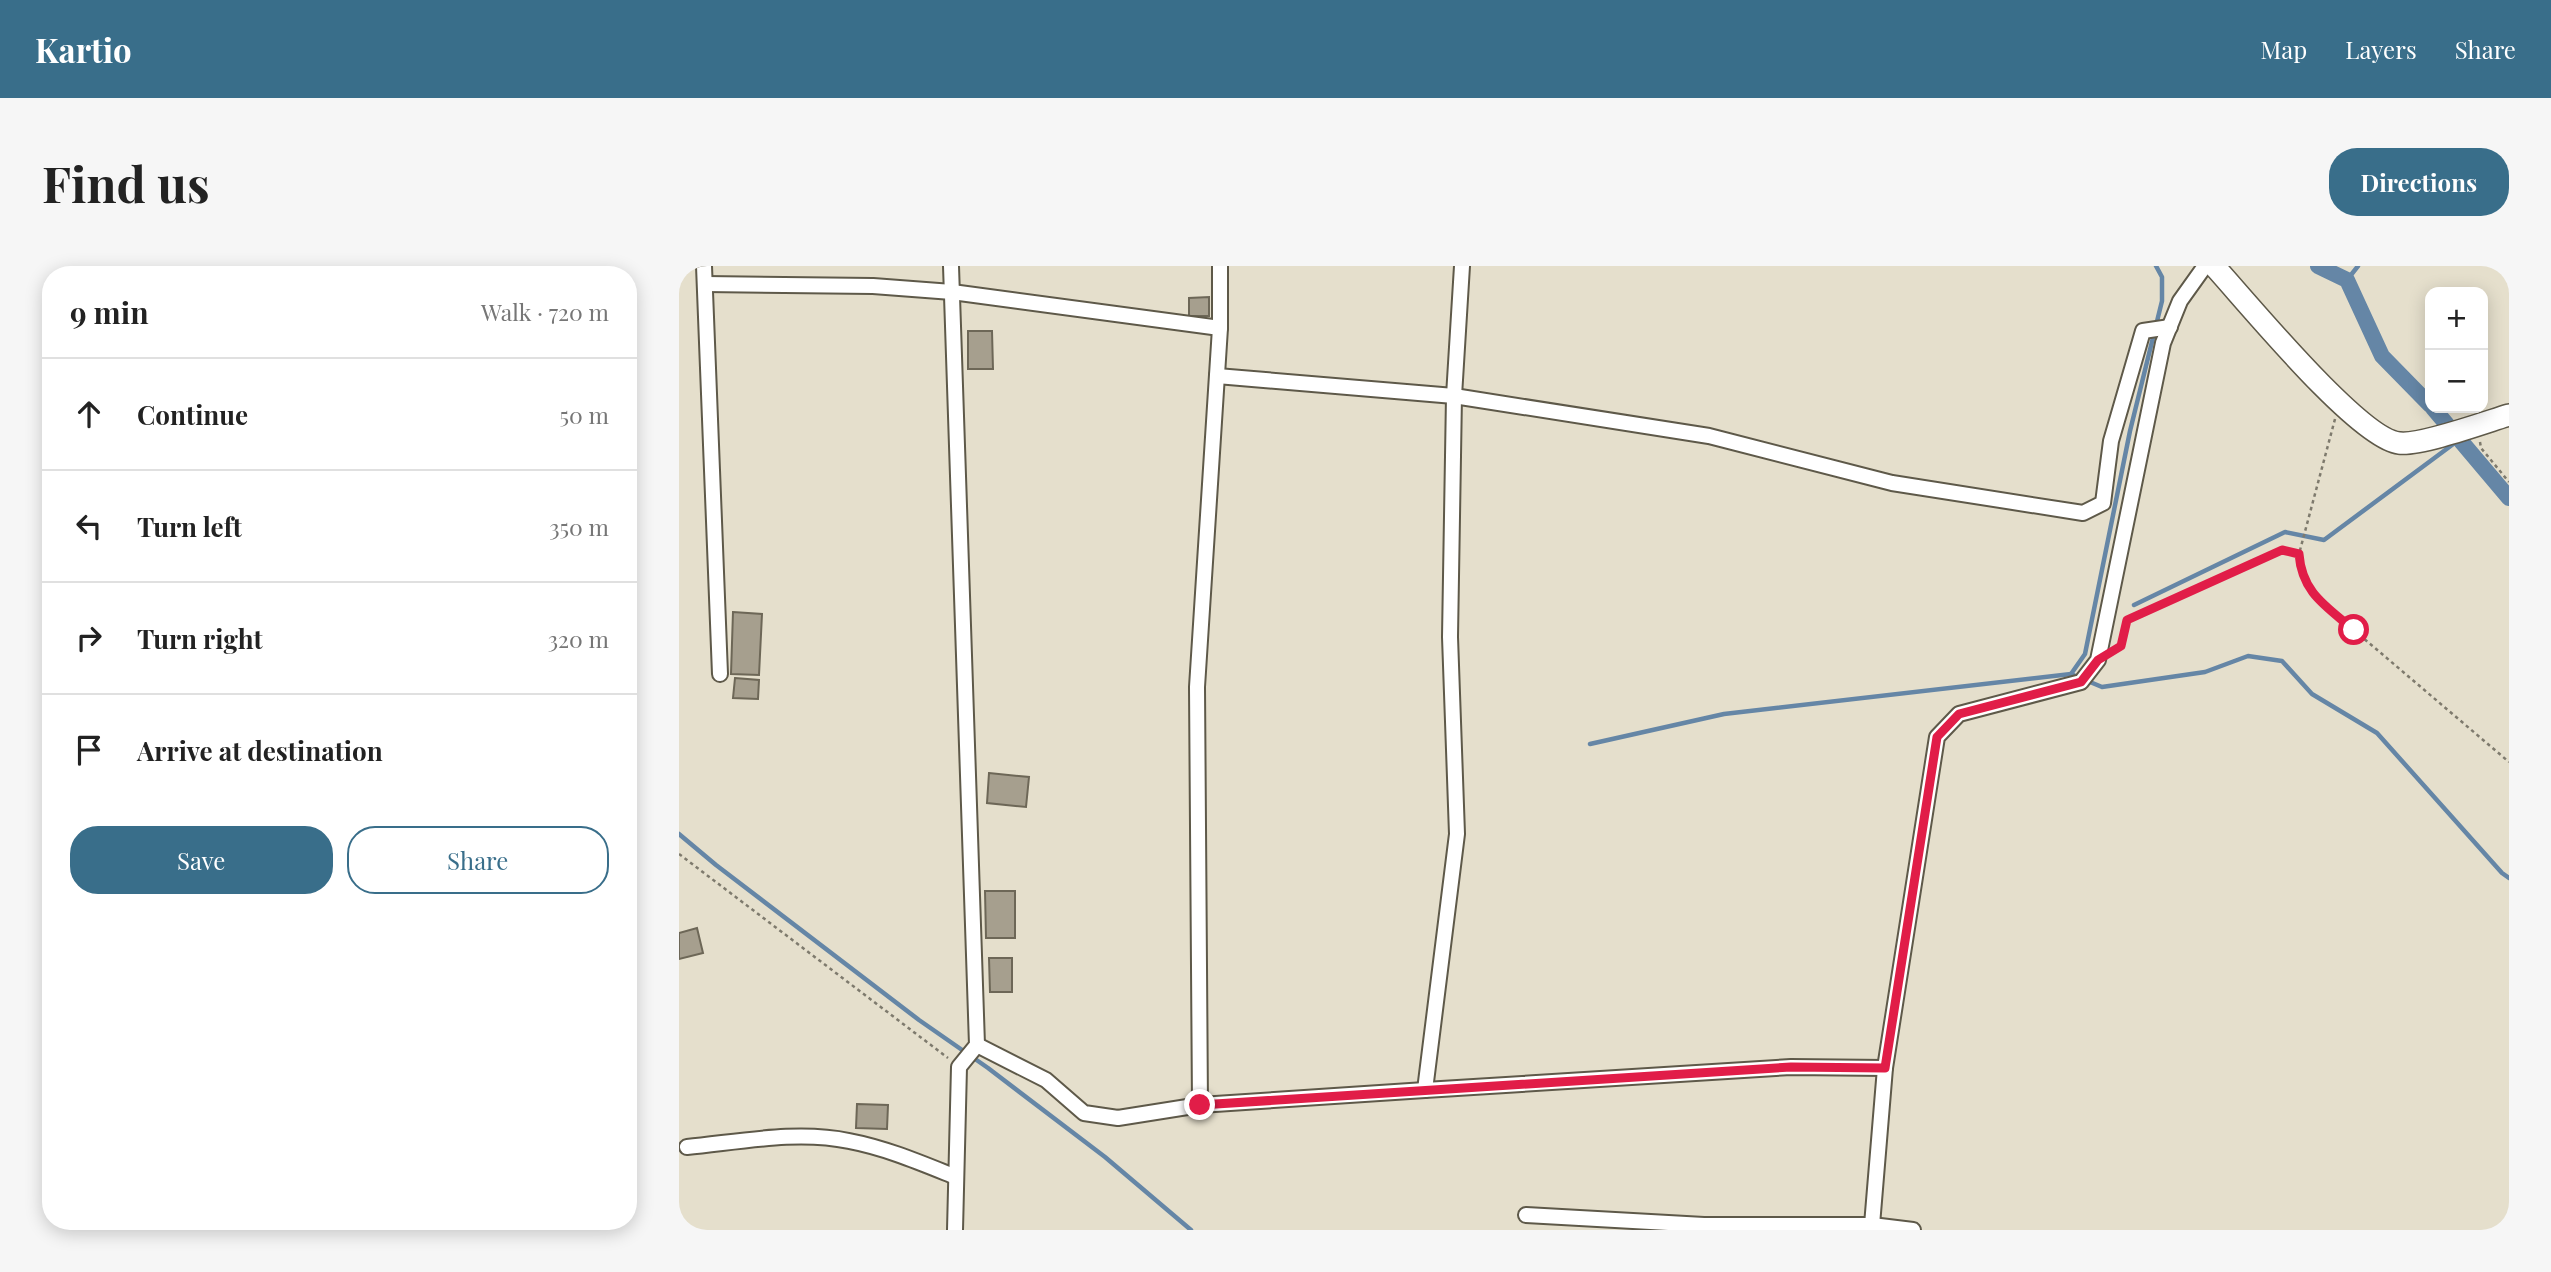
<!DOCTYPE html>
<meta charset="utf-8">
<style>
body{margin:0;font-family:"Playfair Display",serif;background:#f6f6f6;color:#222}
.controls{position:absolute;right:21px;top:21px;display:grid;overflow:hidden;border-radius:14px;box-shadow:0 4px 18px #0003}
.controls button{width:63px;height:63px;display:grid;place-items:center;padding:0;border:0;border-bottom:2px solid #e0e0e0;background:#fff;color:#222;font:35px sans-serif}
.stop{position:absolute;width:21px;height:21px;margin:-16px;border:5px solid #e11d48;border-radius:50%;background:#fff}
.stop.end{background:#e11d48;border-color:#fff;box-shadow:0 2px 7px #0008}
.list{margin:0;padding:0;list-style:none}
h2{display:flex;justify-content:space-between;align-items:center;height:91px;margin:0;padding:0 28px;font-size:30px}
h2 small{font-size:23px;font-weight:400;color:#767676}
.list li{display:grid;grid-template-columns:46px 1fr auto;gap:21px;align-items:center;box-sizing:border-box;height:112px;padding:0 28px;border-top:2px solid #e0e0e0}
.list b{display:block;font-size:26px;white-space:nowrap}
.list em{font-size:23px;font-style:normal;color:#767676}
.actions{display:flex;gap:14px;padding:21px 28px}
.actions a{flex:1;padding:16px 0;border:2px solid #396e8a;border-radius:28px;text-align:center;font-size:24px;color:#396e8a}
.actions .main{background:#396e8a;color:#fff}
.icon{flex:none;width:38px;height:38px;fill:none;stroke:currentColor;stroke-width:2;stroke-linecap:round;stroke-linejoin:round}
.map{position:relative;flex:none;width:1830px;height:964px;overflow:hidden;border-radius:28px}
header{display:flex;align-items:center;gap:42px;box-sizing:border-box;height:98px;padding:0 35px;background:#396e8a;color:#fff}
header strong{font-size:33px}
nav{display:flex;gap:38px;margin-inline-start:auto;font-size:24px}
.intro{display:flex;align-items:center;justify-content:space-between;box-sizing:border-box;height:168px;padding:0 42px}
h1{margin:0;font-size:49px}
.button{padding:18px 32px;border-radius:28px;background:#396e8a;color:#fff;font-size:24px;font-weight:700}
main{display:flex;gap:42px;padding:0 42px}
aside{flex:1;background:#fff;border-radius:28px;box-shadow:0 4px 18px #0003}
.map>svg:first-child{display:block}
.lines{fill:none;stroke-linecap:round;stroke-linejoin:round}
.stream{stroke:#6586a6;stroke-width:4.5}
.canal{stroke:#6586a6;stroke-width:16}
.building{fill:#a69f8e;stroke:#6d6757;stroke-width:2}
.street-casing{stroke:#5e5949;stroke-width:18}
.secondary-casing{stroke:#5e5949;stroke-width:24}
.path{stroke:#7e7a6d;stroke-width:2.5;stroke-dasharray:3.5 3.5;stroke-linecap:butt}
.street{stroke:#fff;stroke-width:14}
.secondary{stroke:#fff;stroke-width:21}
.route{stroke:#e11d48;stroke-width:9}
</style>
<header>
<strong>Kartio</strong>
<nav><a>Map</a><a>Layers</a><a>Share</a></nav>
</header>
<div class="intro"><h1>Find us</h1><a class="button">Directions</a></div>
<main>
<aside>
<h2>9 min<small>Walk · 720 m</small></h2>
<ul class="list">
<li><svg class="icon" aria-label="ahead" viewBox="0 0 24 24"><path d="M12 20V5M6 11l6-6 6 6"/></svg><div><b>Continue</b></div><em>50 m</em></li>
<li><svg class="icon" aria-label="left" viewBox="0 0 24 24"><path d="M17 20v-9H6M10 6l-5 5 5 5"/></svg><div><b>Turn left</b></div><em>350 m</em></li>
<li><svg class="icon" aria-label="right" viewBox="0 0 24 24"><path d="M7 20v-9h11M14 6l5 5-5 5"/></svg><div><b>Turn right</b></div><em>320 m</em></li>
<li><svg class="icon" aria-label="arrive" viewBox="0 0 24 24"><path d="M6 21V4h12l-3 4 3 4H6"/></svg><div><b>Arrive at destination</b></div></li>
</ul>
<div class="actions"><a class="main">Save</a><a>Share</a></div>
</aside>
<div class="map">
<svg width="1830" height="964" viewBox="0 0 1830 964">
<rect width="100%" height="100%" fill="#e5dfcc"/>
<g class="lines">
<g class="stream">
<path d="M1668 14 1679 0"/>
<path d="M1455 339 1606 266 1645 274 1777 176"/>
<path d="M1392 408 1406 388 1451 165 1483 35V11L1477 0"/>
<path d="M911 478 1045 448 1392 408 1423 421 1526 406 1569 390 1603 395 1633 428 1698 467 1823 607 1830 612"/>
<path d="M0 568 37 599 240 754 309 802 426 891 512 964"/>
</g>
<g class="canal">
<path d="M1639 0 1668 14 1703 90 1751 139"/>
<path d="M1754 142 1830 232"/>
</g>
</g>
<g class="building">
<path d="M530 31V50H510V32Z"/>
<path d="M289 65H313L314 103H289Z"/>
<path d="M54 346 83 348 80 409 52 408Z"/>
<path d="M56 412 80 414 79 433 54 432Z"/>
<path d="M310 507 350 511 347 541 308 537Z"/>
<path d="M306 625H336V672H307Z"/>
<path d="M18 662 24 687 0 693V667Z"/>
<path d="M310 692H333V726H311Z"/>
<path d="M178 838 209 839 208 863 177 862Z"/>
</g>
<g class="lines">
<g class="street-casing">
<g id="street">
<path d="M25 0 41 408"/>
<path d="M272 0 298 779 280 801 276 964"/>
<path d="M26 18 194 20 273 26 541 62"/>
<path d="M538 110 775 130 1030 170 1213 217 1404 247 1424 237 1432 175 1464 65 1491 61"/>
<path d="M298 779 367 814 405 847 439 852 521 839 746 824 1112 801 1206 802"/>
<path d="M746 824 778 568 771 371 775 130 783 0"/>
<path d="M521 839 518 421 541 62V0"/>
<path d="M8 881C60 876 118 864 170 875 207 882 242 897 277 911"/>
<path d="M847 949 1025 959H1193L1234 964"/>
<path d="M1193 959 1206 802 1258 471 1280 448 1402 416 1419 394 1484 77 1501 35 1526 0"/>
</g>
</g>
<g class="secondary-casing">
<path id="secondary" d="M1535 0C1567 35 1680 173 1720 177 1741 180 1807 156 1830 149"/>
</g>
<g class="path">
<path d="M1656 153 1620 288 1621 306 1636 331 1830 496"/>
<path d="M1801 176 1802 182 1830 216"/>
<path d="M1437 383 1442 380 1448 354 1603 284 1618 287"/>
<path d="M0 588 269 792"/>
</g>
<use href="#street" class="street"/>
<use href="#secondary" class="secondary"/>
</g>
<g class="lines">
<path class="route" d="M521 839 1112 801 1206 802 1258 471 1280 448 1402 416 1419 394 1442 380 1448 354 1603 284 1620 288C1623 327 1647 340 1675 364"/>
</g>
</svg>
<div class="controls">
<button>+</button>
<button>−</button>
</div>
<div class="stop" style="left:1675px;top:364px"></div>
<div class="stop end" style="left:521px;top:839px"></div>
</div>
</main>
